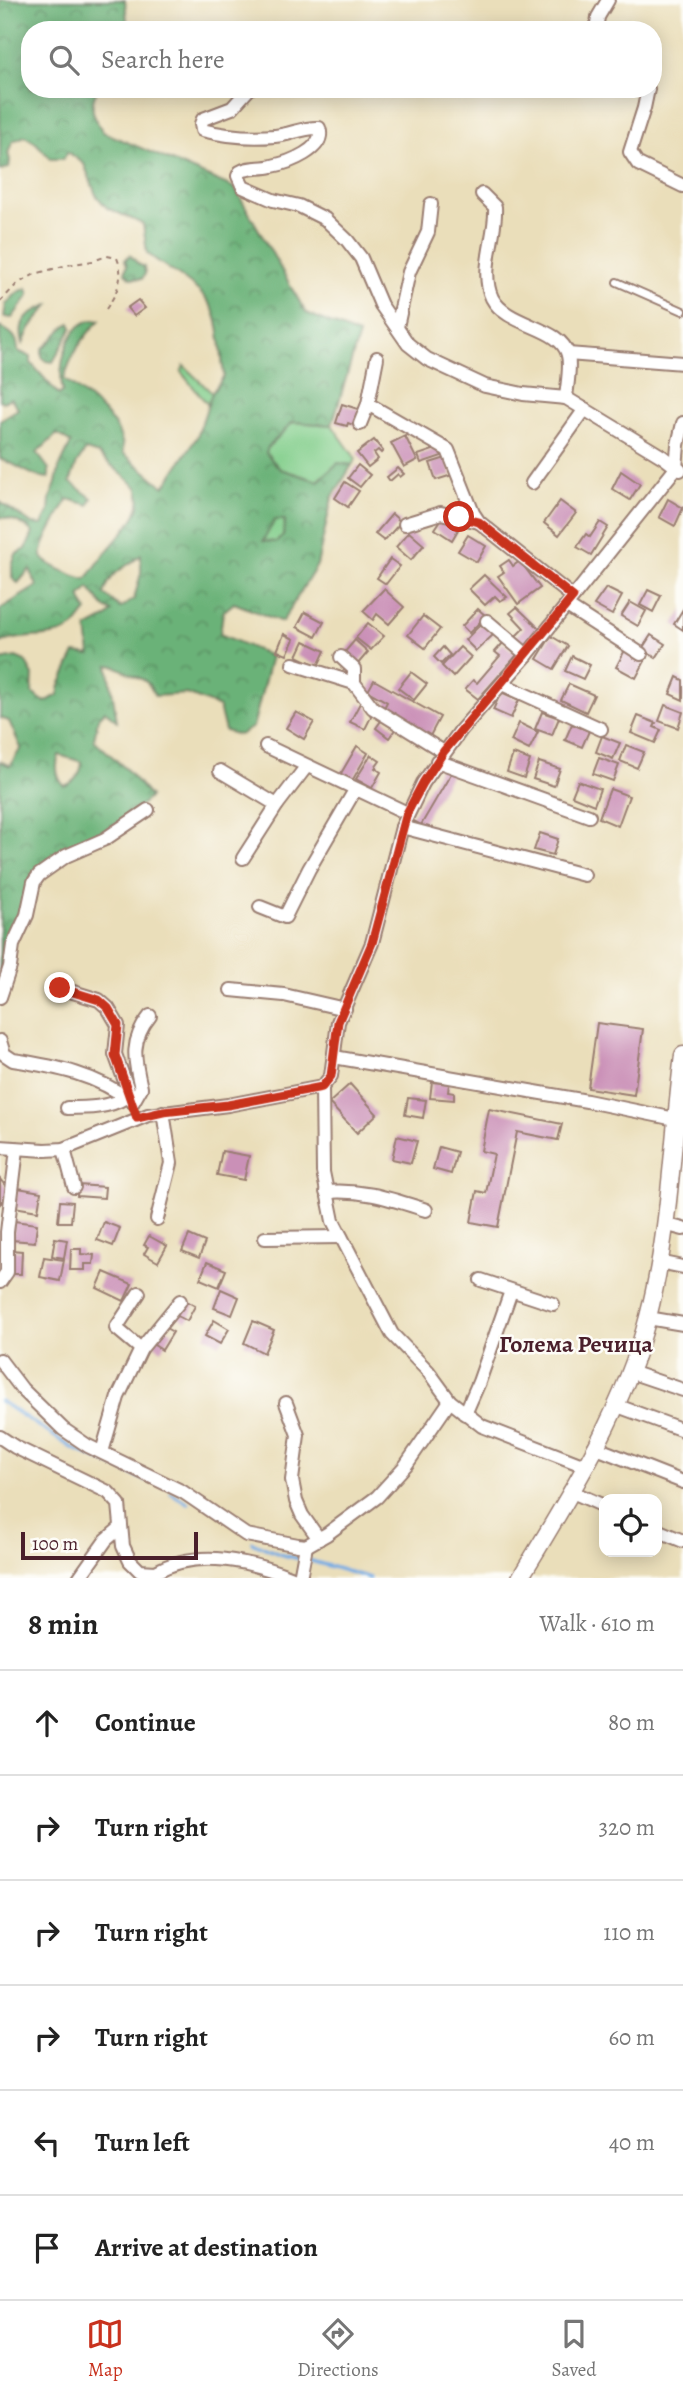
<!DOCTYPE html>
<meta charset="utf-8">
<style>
body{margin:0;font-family:Alegreya,serif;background:#f2f2f2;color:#222}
.controls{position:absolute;right:21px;bottom:21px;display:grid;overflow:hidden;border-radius:14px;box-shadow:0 4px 18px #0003}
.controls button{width:63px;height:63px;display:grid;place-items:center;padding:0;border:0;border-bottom:2px solid #e0e0e0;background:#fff;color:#222;font:35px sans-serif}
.scale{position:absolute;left:21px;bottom:18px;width:177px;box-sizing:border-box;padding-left:7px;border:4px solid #4a1f2b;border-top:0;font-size:19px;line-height:24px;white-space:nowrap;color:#4a1f2b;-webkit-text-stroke:5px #fdfcf7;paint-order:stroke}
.stop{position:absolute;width:21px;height:21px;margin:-16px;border:5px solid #c8321e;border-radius:50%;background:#fff}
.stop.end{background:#c8321e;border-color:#fff;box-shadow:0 2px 7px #0008}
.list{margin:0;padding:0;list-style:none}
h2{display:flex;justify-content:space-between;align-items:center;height:91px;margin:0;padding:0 28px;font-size:30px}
h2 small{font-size:23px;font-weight:400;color:#767676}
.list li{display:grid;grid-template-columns:46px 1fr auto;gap:21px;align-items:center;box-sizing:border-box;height:105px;padding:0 28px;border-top:2px solid #e0e0e0}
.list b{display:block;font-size:26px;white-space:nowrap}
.list em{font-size:23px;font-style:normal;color:#767676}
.icon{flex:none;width:38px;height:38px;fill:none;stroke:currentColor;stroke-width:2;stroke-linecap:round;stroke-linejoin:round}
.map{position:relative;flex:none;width:683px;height:1578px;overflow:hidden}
.search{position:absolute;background:#fff;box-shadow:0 4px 18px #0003;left:21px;right:21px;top:21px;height:77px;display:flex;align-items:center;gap:18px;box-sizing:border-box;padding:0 24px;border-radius:28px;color:#767676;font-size:26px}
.sheet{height:721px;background:#fff}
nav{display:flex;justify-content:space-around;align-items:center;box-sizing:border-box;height:98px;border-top:2px solid #e0e0e0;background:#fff;font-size:19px;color:#767676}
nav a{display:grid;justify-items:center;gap:4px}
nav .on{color:#c8321e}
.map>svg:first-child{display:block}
.green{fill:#84cf8d;stroke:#67775c;stroke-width:2}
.forest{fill:url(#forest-crowns);stroke:#5a6852;stroke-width:2;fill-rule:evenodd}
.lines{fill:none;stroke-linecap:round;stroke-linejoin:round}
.stream{stroke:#75ace4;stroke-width:3.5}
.building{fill:#ca90b7}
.lane-casing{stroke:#9a7e72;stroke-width:10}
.street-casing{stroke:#9a7e72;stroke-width:16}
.secondary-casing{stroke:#9a7e72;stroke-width:19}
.path{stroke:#9a7e72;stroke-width:2;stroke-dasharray:5 5;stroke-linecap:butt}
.lane{stroke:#fff;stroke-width:6}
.street{stroke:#fff;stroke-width:12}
.secondary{stroke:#fff;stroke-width:16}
.route{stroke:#c8321e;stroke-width:9}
.labels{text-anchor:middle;stroke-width:5;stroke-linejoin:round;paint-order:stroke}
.quarter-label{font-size:24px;font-weight:bold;fill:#4a1f2b;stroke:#fdfcf7}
</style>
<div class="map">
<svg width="683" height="1578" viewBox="0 0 683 1578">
<defs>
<pattern id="forest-crowns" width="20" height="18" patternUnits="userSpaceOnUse" patternTransform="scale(1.75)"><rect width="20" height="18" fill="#6bb278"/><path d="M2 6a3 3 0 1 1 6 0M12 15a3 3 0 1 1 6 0" fill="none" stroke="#5a9063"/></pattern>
</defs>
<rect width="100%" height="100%" fill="#fdfcf7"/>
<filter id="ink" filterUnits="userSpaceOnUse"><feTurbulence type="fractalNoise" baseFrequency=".0143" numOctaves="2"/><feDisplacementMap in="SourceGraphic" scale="14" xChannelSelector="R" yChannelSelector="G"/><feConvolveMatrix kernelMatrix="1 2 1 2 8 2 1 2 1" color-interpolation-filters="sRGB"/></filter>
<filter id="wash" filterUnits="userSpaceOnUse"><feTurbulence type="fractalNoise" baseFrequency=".00686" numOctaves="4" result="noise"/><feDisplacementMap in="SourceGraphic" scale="28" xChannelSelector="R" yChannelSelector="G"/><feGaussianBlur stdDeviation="1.57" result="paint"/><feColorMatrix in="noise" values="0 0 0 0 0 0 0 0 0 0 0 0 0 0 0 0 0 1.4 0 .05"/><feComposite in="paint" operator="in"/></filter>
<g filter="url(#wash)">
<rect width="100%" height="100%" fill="#eadeba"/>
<g class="green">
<path d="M184 366 212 393 208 405 181 372Z"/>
<path d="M293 422 332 425 356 459 352 465 338 463 318 481 280 469 265 453 268 447Z"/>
<path d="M275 520H285L283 536 276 542 262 541Z"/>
</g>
<g class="forest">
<path d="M0 0H125L128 30H30V89H98C88 106 93 117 103 132L235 188 306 313 359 335 332 425 293 422 268 447 266 453 280 469 318 481 338 463 352 465 332 498 317 565 282 622 234 603 223 612 220 634 271 656 253 727 239 735 225 731 219 707 187 694 155 696C146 675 141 681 125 671 118 668 116 665 108 665L117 721 105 711 98 718 94 740 127 770 150 797C140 806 128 816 116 824 86 843 52 848 30 880L0 973V761L10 766 21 748 9 721 0 718V660L16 657 25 661 33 675 32 693 45 702 58 695 60 685 75 653 90 655 87 628 106 618 112 612 105 608 89 588 80 597 87 611C82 616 77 625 72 628 52 641 22 633 0 643V609L37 586 30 569 18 583 12 578V566L16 554 26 549 33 533C26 524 11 518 0 517V502L32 524 42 525 49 511 50 499 56 483 59 468 71 443 57 434 37 453 49 469V478C29 477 18 464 0 459V420L18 409 11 398 3 402 0 400V327C12 333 18 337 18 351L31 357V363L59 395 63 391C56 368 69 315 100 320 82 338 71 355 64 379 86 396 125 422 123 453L164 487 197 437 212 393 224 376C221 357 221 322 211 306 197 283 167 270 147 253L143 224 107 208 96 195 84 164 68 152 63 159H51L36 143 25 136 13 141 8 153 10 160 9 168 0 170ZM86 450 98 454 137 487C147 510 126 528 113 544 103 555 95 568 86 579 77 577 44 565 42 556 39 545 63 509 68 499L89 505 92 498 70 482 77 463ZM275 520H285L283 536 276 542 263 541ZM141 555V573L134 599 121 608 104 594C112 569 122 571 141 555ZM59 755 82 762C81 774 75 782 64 786 56 777 55 767 59 755Z"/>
<path d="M130 255 138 264 144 267 145 274 142 279 131 278 125 273 127 265 125 260Z"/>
<path d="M27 288 29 295 12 318 4 317 6 304 18 292Z"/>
<path d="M49 305 30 328 23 344C17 319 28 313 49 305Z"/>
<path d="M70 323 72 328 53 362 46 361 42 357V349C53 341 58 330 70 323Z"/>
</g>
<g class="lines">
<g class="stream">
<path d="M0 1401 72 1448 145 1480"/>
<path d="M171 1493 188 1503"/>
<path d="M252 1542 279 1554 300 1559"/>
<path d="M308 1560 370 1578"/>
</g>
</g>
<g id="blocks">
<g class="building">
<path d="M138 300 145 308 134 316 127 308Z"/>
<path d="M342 404 361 410 356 426 348 423 347 426 336 423Z"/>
<path d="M405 436 417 460 404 467 391 443Z"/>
<path d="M374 440 383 451 381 453 378 450 374 453 378 459 368 467 357 453Z"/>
<path d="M439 448 442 456 421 463 418 455Z"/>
<path d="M446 458 452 475 436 480 430 463Z"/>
<path d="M358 465 370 475 360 487 348 478Z"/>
<path d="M398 468 404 474 400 477 398 474 390 481 387 477Z"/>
<path d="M621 471 640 484 630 500 612 489Z"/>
<path d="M345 482 359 491 348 507 335 498Z"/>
<path d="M668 499 683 508 675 526 659 517Z"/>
<path d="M560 501 576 513 559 535 544 523Z"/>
<path d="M392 514 401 522 384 541 375 534Z"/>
<path d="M443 517 459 528 452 540 435 529Z"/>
<path d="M600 522 608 527 591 555 577 547 586 534 590 537Z"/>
<path d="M409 532 424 545 411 560 396 547Z"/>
<path d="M468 535 486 546 477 562 458 551Z"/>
<path d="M390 559 400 566 386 584 377 578Z"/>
<path d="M509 560 513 566 520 561 540 588 518 604 498 576 504 572 500 566Z"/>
<path d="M484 575 507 597 500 601 495 596 485 605 469 589Z"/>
<path d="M606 588 622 596 612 615 594 605Z"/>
<path d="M384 589 404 607 389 624 377 614 373 620 363 611Z"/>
<path d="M648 590 661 596 653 612 640 605Z"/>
<path d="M630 602 646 611 638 626 621 616Z"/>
<path d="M517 607 541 630 524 648 514 638 524 628 510 613Z"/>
<path d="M478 609 486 616 469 633 462 626Z"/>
<path d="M683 609V630L674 624Z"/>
<path d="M305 612 324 622 316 637 297 627Z"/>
<path d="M423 616 440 629 425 648 408 635Z"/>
<path d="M368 623 384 636 371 650 356 638Z"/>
<path d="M482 623 494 634 476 651 465 640Z"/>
<path d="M284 634 294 639 287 655 277 651Z"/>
<path d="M651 635 665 644 656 658 642 649Z"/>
<path d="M551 636 568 646 554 669 537 659Z"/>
<path d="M355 640 368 652 357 665 344 653Z"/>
<path d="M304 641 325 651 318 666 297 656Z"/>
<path d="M503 643 517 655 478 699 465 689 473 680 477 683 500 656 495 652Z"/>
<path d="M443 647 450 655 441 664 434 657Z"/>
<path d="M460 647 471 657 453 677 442 666Z"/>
<path d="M625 650 645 661 636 678 616 667Z"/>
<path d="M572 656 590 665 583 679 565 671Z"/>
<path d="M411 672 427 684 414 700 398 688Z"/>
<path d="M677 677 683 680V700L670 694Z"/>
<path d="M374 680 440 717 430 736 383 710 387 702 368 691Z"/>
<path d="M569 684 594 695 586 712 561 700Z"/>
<path d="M501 692 519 700 511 718 493 710Z"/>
<path d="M360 703 368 707 371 717 365 729 350 722Z"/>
<path d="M665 705 683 712 678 728 659 721Z"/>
<path d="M296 712 314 722 304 739 286 728Z"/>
<path d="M542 712 559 718 552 735 535 729Z"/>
<path d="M638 716 656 723 654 727 661 730 655 743 631 733Z"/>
<path d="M383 718 396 728 389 738 376 728Z"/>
<path d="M519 723 538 732 529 750 511 741Z"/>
<path d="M572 724 589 731 582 747 565 740Z"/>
<path d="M602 736 620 743 613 759 596 752Z"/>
<path d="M626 745 644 752 637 768 620 761Z"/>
<path d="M357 746 368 753 352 781 340 775Z"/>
<path d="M513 754 530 760 524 778 507 772Z"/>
<path d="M371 755 380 761 375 768 381 772 372 788 356 779Z"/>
<path d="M599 758 619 765 613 781 593 774Z"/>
<path d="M539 762 560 769 554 786 533 779Z"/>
<path d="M441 766 452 772 421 825 410 819Z"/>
<path d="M578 781 600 789 594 805 572 796Z"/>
<path d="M610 789 629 796 618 826 599 818Z"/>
<path d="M540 833 558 839 553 855 534 850Z"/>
<path d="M597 1023 643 1029 634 1095 588 1088Z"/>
<path d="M432 1082 449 1084 448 1092 454 1093V1100L430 1098Z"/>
<path d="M350 1084 377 1114 357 1133 329 1103Z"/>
<path d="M408 1098 426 1100 423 1118 405 1115Z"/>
<path d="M489 1109 562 1124 558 1140 517 1132 498 1227 471 1222 477 1191 486 1193 494 1154 481 1151Z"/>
<path d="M397 1136 417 1141 411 1163 392 1159Z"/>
<path d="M439 1147 457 1152 451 1174 433 1169Z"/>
<path d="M222 1151 249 1156 244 1180 217 1175Z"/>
<path d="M0 1179 11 1193 0 1204Z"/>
<path d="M78 1185 105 1187 104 1198 77 1196Z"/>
<path d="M18 1188 41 1192 38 1211 14 1207Z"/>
<path d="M60 1201 73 1202 71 1222H58Z"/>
<path d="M14 1221 37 1224 35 1242 12 1240Z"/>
<path d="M104 1222 120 1228 113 1246 97 1240Z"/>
<path d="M189 1235 205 1242 199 1258 182 1251Z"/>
<path d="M149 1236 167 1246 158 1262 144 1254 148 1247 144 1245Z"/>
<path d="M55 1238 67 1240 64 1258 52 1256Z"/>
<path d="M71 1249H81V1254L94 1255 93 1264H85V1270H70Z"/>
<path d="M11 1250 22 1251 21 1274H11Z"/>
<path d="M44 1257 64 1260 60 1281 40 1277Z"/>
<path d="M207 1262 226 1270 219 1287 200 1279Z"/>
<path d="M104 1272 132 1284 124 1301 97 1288Z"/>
<path d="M221 1289 239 1297 232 1315 214 1308Z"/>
<path d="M186 1301 195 1306 187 1321 177 1316Z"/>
<path d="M214 1320 229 1329 220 1344 205 1336Z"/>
<path d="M253 1321 274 1330 264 1353 244 1343Z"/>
<path d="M164 1327 173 1332 162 1350 154 1345Z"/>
</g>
</g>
</g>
<g filter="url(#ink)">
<use href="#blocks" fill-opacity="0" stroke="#9a7e72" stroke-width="2"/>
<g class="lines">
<g class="lane-casing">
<path id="lane" d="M617 282 683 311"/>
</g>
<g class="street-casing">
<g id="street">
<path d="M596 30 598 17 608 0"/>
<path d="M249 89 232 108 203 119 201 124 202 130C225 136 251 138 275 136 290 135 303 127 319 128 327 149 288 163 272 166 261 169 249 166 240 172L238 176 243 187 273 200 299 206 325 219 347 240 361 258 381 305 408 344 427 359 485 386 523 394 566 398 663 457 680 470"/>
<path d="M648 89 644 108 630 152 638 164 683 186"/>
<path d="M482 194 495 207C497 235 479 270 492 298 507 327 561 326 568 355 571 367 567 385 566 398"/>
<path d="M397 327 409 272 428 232 431 204"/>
<path d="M568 354 683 363"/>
<path d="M368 404 448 450 473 513 479 522 573 597"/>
<path d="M360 424 368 404 377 358"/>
<path d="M532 483 585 409"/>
<path d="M405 524 441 513 479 522"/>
<path d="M567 606 641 654"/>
<path d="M487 621 527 655"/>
<path d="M341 657 354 669V683"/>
<path d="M293 664 354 683 373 708 444 752"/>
<path d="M502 684 601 729"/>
<path d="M266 746 407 813"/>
<path d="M437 761 589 816"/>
<path d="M220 771 277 805"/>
<path d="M402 827 584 875"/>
<path d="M243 858 277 805 306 767"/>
<path d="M260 907 285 917 309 869 355 790"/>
<path d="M60 988 99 1000 108 1008 118 1025 115 1054 132 1101"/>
<path d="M231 990 284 995 345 1009"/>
<path d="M0 997 10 967 13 945 27 915 34 882 39 875 66 856 105 839 148 810"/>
<path d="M0 1041 4 1054 13 1060C58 1067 95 1074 133 1102L141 1088C134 1058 130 1041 150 1016"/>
<path d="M334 1057 587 1101 675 1119"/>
<path d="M322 1087 323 1172 333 1221 392 1334 428 1371 450 1401 482 1426 585 1466"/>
<path d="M67 1108C87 1108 109 1108 126 1097"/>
<path d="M0 1147 45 1150 64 1149 148 1115 228 1105 322 1087 331 1076 338 1022 372 943 402 827 423 783 461 730 527 655 676 468 678 445 683 423"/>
<path d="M64 1149 74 1187"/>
<path d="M326 1192C364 1189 391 1199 426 1210"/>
<path d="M157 1219 171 1163 163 1112"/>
<path d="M664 1224 683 1229"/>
<path d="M265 1238 341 1237"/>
<path d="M659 1262 683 1267"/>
<path d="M481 1280 553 1304"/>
<path d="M0 1282 7 1272V1232L17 1149"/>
<path d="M139 1293 116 1328 141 1349"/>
<path d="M648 1318 683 1324"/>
<path d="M0 1360 22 1389 63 1429 88 1446 183 1492 246 1535 298 1545 306 1546 327 1534 377 1497 406 1465 450 1401"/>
<path d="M630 1372 683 1390"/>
<path d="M286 1403 298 1435 292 1480 296 1501 302 1515 319 1539"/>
<path d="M615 1405 683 1430"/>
<path d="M465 1414 479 1382 511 1291"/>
<path d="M0 1437 15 1447 108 1492 119 1504 123 1546 130 1561 140 1571 156 1572"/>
<path d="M594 1447 683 1482"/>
<path d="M102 1452 118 1397 141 1349 180 1301"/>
<path d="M570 1491 604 1506"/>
<path d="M657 1530 683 1541"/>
<path d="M79 1578 106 1540 120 1528"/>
<path d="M154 1578 156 1572C198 1548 250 1561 293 1578"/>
<path d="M300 1578 306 1546"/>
</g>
</g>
<g class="secondary-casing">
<path id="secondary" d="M520 1578C569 1497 624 1410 648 1317 670 1232 672 1142 683 1055"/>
</g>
<path class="path" d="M0 302 17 284 35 274 67 265 93 261 107 256 117 258C125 277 117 293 106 309"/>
<use href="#lane" class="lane"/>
<use href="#street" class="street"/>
<use href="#secondary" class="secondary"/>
</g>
</g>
<g class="lines" filter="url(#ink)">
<path class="route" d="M60 988 99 1000 108 1008 118 1025 115 1055 137 1118 163 1112 228 1105 322 1087 331 1076 338 1022 372 943 407 813 423 783 444 751 573 597 479 522 459 517"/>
</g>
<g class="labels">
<g class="quarter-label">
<text x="576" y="1352">Голема Речица</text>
</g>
</g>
</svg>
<div class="controls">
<button><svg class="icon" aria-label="locate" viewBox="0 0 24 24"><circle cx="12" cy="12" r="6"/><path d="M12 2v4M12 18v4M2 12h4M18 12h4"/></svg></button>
</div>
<div class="scale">100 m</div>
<div class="stop" style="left:459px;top:517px"></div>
<div class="stop end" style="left:60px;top:988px"></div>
<div class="search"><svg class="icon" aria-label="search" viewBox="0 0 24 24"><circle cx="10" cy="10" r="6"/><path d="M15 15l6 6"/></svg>Search here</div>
</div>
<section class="sheet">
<h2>8 min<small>Walk · 610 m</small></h2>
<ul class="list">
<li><svg class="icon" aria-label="ahead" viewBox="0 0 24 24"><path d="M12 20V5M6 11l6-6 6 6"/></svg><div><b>Continue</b></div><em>80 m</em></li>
<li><svg class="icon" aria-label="right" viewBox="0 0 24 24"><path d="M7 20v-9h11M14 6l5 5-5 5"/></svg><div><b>Turn right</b></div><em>320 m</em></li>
<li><svg class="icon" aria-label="right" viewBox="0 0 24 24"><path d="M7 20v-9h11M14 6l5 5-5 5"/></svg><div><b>Turn right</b></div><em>110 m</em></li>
<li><svg class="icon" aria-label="right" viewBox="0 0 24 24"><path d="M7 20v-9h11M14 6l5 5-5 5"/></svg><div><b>Turn right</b></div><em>60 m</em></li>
<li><svg class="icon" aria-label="left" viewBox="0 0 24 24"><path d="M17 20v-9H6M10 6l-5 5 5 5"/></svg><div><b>Turn left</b></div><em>40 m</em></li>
<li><svg class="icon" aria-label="arrive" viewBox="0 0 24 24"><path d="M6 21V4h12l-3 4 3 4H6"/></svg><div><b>Arrive at destination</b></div></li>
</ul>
</section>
<nav>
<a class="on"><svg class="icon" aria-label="map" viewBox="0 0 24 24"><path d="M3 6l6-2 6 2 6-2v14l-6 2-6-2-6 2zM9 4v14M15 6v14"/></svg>Map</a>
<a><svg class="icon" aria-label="directions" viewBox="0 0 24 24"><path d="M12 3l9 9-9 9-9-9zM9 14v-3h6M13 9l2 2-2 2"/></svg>Directions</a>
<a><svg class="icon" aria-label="saved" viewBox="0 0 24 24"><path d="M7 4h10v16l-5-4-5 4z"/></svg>Saved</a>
</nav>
